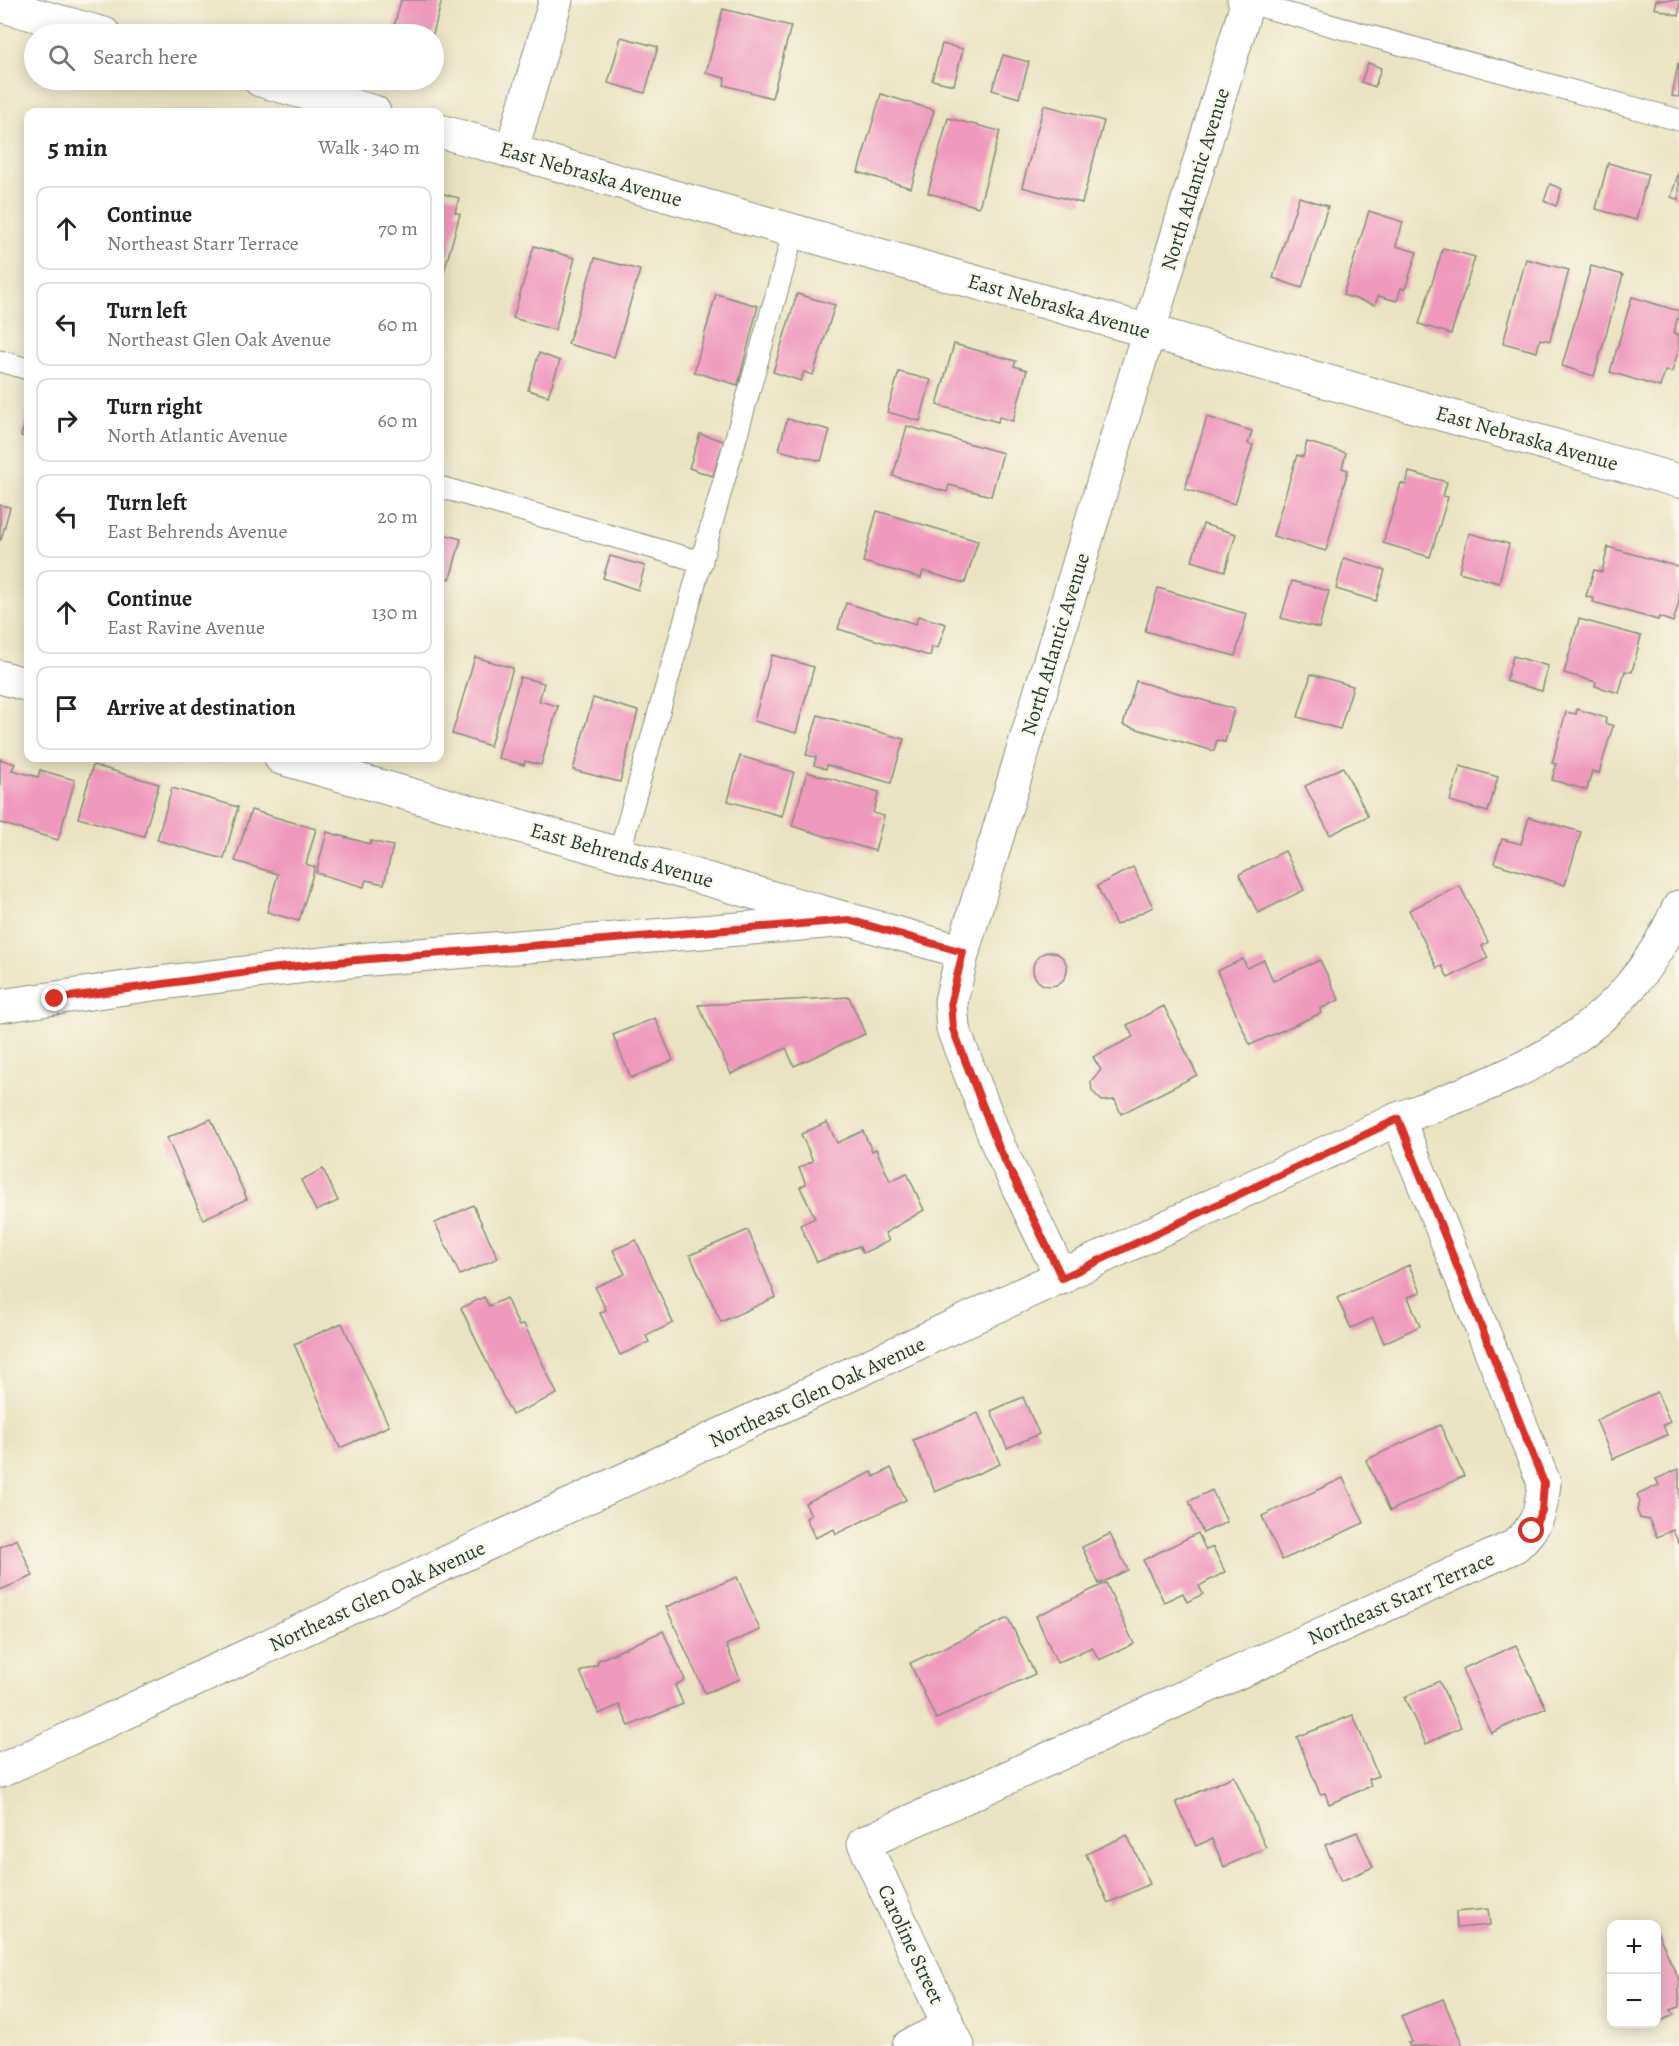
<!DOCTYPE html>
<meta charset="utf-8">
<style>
body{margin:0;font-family:Alegreya,serif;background:#f2f2f2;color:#222}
.controls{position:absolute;right:18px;bottom:18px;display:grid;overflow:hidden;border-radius:12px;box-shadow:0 3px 15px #0003}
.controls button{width:54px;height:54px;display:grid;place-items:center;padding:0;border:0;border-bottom:2px solid #e0e0e0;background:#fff;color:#222;font:30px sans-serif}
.stop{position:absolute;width:18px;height:18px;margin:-14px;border:4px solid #d93025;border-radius:50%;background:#fff}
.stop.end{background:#d93025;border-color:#fff;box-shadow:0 2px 6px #0008}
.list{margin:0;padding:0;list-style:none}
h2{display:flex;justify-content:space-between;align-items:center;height:78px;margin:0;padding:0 24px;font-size:26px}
h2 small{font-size:20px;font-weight:400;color:#767676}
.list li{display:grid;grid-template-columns:39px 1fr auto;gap:18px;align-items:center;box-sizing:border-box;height:84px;margin:0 12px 12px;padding:0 12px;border:2px solid #e0e0e0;border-radius:12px}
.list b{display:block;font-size:22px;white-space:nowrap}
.list p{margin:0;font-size:20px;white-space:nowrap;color:#767676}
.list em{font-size:20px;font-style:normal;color:#767676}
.icon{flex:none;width:33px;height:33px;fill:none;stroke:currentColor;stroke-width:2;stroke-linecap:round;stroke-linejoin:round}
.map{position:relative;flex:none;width:1679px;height:2046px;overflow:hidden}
.search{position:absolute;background:#fff;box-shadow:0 3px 15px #0003;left:24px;top:24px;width:420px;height:66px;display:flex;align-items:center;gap:15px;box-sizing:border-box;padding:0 21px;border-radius:33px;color:#767676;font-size:22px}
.panel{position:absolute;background:#fff;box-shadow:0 3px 15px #0003;left:24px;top:108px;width:420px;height:654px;border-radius:12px}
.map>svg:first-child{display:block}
.building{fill:#ef9abd}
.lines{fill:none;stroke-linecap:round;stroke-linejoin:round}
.lane-casing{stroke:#84907c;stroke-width:23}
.street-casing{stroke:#84907c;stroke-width:35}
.secondary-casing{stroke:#84907c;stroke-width:35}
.lane{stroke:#fff;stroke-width:21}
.street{stroke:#fff;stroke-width:33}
.secondary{stroke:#fff;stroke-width:33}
.route{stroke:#d93025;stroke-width:8}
.labels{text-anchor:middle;stroke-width:5;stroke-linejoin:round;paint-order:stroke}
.street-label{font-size:21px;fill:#1f3d34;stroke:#fbf7ec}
</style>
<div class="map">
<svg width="1679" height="2046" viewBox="0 0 1679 2046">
<rect width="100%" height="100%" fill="#fbf7ec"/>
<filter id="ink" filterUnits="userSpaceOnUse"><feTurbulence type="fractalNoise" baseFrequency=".0167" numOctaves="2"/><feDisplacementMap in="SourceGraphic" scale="12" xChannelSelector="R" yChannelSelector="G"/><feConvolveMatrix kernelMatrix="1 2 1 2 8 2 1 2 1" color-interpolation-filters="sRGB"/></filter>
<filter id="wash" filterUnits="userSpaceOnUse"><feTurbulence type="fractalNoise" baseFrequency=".008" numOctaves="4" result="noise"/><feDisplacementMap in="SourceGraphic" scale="24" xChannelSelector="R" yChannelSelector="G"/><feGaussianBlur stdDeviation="1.35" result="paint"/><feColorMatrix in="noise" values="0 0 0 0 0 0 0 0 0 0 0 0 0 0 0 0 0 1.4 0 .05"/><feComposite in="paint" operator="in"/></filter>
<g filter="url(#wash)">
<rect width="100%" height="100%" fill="#eae3c3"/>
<g id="blocks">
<g class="building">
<path d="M401 0H442L433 34H392Z"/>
<path d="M1656 0H1679V16L1654 8Z"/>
<path d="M723 9 791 26 772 98 724 85 725 78 706 73Z"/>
<path d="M621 37 658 47 645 93 608 83Z"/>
<path d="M942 44 963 49 954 85 932 80Z"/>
<path d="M1003 55 1029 62 1019 98 992 90Z"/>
<path d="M1368 63 1381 68 1375 87 1361 82Z"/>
<path d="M1678 64H1679V97L1672 96Z"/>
<path d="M881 94 934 110 911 188 858 172Z"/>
<path d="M1044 105 1104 121 1082 203 1022 187Z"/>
<path d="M948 118 1000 131 979 207 928 193Z"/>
<path d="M1608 163 1648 174 1636 220 1596 209Z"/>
<path d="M1679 171V200L1671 197Z"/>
<path d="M1550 184 1562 189 1556 206 1544 201Z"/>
<path d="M440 193 459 198 455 212 460 214 442 279Z"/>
<path d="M1299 197 1328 206 1302 288 1273 278Z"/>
<path d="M1369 211 1403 222 1396 246 1417 252 1405 289 1401 288 1397 301 1378 296 1375 305 1343 295Z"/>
<path d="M534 246 575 258 555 330 513 318Z"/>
<path d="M1443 248 1475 257 1451 334 1419 324Z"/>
<path d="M595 258 640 270 614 357 568 344Z"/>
<path d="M1526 259 1569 270 1550 341 1540 339 1537 352 1503 343Z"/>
<path d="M1591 266 1623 275 1594 376 1562 366Z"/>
<path d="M716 294 758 306 738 385 694 372Z"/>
<path d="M797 294 835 305 813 375 804 372 801 381 773 372Z"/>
<path d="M1632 297 1679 311 1674 333 1679 335V348L1672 372 1665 371 1660 387 1610 372Z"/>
<path d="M954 344 1016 361 1014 366 1027 370 1013 421 999 417 998 422 937 405Z"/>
<path d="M539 353 560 361 548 396 528 390Z"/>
<path d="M899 372 931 380 920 421 887 412Z"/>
<path d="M28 413V438L21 436Z"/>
<path d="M1207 417 1252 431 1248 444 1253 445 1235 504 1185 489Z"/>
<path d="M787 419 830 430 821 461 779 450Z"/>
<path d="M907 426 1003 453 991 496 949 485 947 492 893 476Z"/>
<path d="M700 434 724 441 713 476 689 468Z"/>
<path d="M1307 442 1346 453 1342 468 1348 470 1326 551 1273 536 1297 455 1303 457Z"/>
<path d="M1409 472 1447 482 1443 496 1448 497 1430 557 1383 543 1401 483 1406 485Z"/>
<path d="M0 505 10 507 1 540H0Z"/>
<path d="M877 511 978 541 965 583 923 571 921 578 863 562Z"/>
<path d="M1203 524 1236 534 1225 571 1192 561Z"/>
<path d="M440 533 461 539 450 579 440 576Z"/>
<path d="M1469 533 1509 544 1499 583 1459 572Z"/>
<path d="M1608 547 1679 567V602L1673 622 1659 617 1658 620 1593 602 1594 599 1586 596 1594 570 1602 572Z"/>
<path d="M610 556 645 566 638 590 603 578Z"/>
<path d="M1344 558 1385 570 1376 601 1336 589Z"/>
<path d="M1292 581 1329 591 1319 628 1281 618Z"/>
<path d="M1158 588 1247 614 1235 656 1145 631Z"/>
<path d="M846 603 916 624 918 616 946 624 938 648 932 647 930 656 838 629Z"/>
<path d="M1579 619 1641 636 1632 672 1625 671 1619 693 1595 686 1596 682 1564 673Z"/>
<path d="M772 655 814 667 796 733 754 721Z"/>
<path d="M1513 656 1548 666 1542 691 1506 681Z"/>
<path d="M475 657 513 668 490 746 452 734Z"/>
<path d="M1311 674 1353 686 1340 729 1298 717Z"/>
<path d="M520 677 544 683 539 701 558 706 541 765 525 761 524 765 498 758Z"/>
<path d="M1136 681 1234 709 1225 742 1217 740 1214 751 1123 725Z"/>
<path d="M593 698 638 711 620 782 573 770Z"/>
<path d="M1577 709 1606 718 1605 723 1613 726 1599 773 1592 771 1587 790 1552 780 1556 764 1552 763 1566 712 1576 714Z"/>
<path d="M818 715 904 739 891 783 827 765 826 769 814 765 816 757 806 755Z"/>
<path d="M740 756 794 772 782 816 728 801Z"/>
<path d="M0 759 15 764 12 770 38 777 40 770 75 780 58 840 0 823Z"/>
<path d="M93 765 159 784 144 836 78 818Z"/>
<path d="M1460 766 1498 777 1488 812 1450 801Z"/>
<path d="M1343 767 1368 816 1330 835 1305 786Z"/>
<path d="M807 772 879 792 873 813 884 816 875 851 792 826Z"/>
<path d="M172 788 238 807 224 859 157 840Z"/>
<path d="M251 810 316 829 306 864 315 867 299 921 267 912 278 874 235 861Z"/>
<path d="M1529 817 1581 832 1565 885 1494 863 1502 839 1521 844Z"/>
<path d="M327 832 370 844 371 841 393 846 384 884 366 880 364 887 316 873Z"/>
<path d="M1285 851 1304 890 1258 913 1239 874Z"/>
<path d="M1133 867 1153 907 1116 925 1097 886Z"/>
<path d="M1460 886 1488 942 1482 946 1488 958 1448 978 1442 966 1437 968 1409 910Z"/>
<circle cx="1050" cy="969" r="17"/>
<path d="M1243 959 1247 968 1264 960 1273 981 1320 960 1339 1000 1320 1009 1321 1013 1250 1045 1217 971Z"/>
<path d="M849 997 865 1034 794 1066 786 1048 731 1074 698 1005Z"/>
<path d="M1164 1006 1197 1075 1121 1114 1115 1100 1102 1101 1092 1091 1091 1081 1101 1070 1093 1057 1133 1037 1127 1025Z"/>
<path d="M655 1018 673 1060 631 1078 613 1035Z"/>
<path d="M211 1119 247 1199 203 1219 167 1138Z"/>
<path d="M827 1122 837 1143 863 1131 872 1151 876 1149 890 1181 907 1173 924 1210 885 1233 889 1241 863 1253 859 1246 817 1262 800 1225 815 1218 800 1187 806 1184 799 1168 813 1161 801 1134Z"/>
<path d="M323 1169 338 1201 316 1211 301 1180Z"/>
<path d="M473 1205 498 1258 460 1275 435 1223Z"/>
<path d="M748 1230 776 1297 721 1322 690 1255Z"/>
<path d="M636 1240 673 1323 646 1336 649 1342 620 1355 600 1313 606 1310 595 1287 625 1274 613 1250Z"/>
<path d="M1409 1265 1421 1292 1408 1297 1420 1326 1384 1343 1373 1318 1351 1328 1337 1298Z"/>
<path d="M484 1297 489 1306 506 1298 519 1326 524 1324 557 1394 512 1415 461 1308Z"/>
<path d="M342 1323 389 1426 340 1448 294 1344Z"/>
<path d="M1657 1392 1670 1422 1663 1425 1667 1435 1613 1459 1596 1420Z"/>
<path d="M1023 1397 1039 1434 1007 1448 991 1411Z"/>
<path d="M978 1413 1000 1464 935 1492 913 1440Z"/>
<path d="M1440 1425 1464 1476 1390 1511 1366 1460Z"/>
<path d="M891 1468 906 1500 836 1534 834 1529 815 1538 806 1518 811 1515 805 1503 872 1472 874 1477Z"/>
<path d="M1679 1469V1544L1673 1530 1657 1537 1649 1520 1640 1518 1637 1510 1640 1502 1637 1495 1659 1485 1656 1479Z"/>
<path d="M1343 1478 1364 1523 1282 1560 1262 1516Z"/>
<path d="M1212 1490 1227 1522 1203 1533 1189 1501Z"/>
<path d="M1198 1533 1206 1550 1213 1547 1225 1572 1199 1586 1203 1594 1187 1602 1183 1593 1164 1602 1143 1560Z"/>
<path d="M1110 1534 1128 1570 1099 1584 1082 1547Z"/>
<path d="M17 1539 33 1576 0 1590V1547Z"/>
<path d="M737 1577 760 1630 726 1645 740 1679 705 1693 666 1607Z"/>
<path d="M1106 1583 1134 1644 1099 1660 1092 1647 1057 1663 1036 1616Z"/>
<path d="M1008 1618 1035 1674 936 1719 910 1663Z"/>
<path d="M663 1631 685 1680 675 1685 683 1704 629 1726 619 1705 599 1714 580 1672 598 1664 597 1661Z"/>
<path d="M1516 1645 1546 1708 1491 1733 1462 1669Z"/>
<path d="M1439 1681 1461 1727 1426 1744 1404 1697Z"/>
<path d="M1353 1715 1378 1776 1369 1779 1371 1786 1329 1804 1325 1793 1320 1794 1297 1737Z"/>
<path d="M1234 1776 1266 1848 1224 1867 1212 1839 1196 1846 1176 1802Z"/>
<path d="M1357 1832 1373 1867 1341 1881 1325 1845Z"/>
<path d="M1127 1835 1150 1884 1108 1903 1086 1854Z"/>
<path d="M1488 1909 1490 1925 1457 1928 1456 1912Z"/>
<path d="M1656 1929 1679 1980V2007L1671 2010 1674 2015 1656 2023Z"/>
<path d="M1443 1999 1463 2046H1410L1408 2043 1412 2042 1401 2016Z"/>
</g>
</g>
</g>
<g filter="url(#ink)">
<use href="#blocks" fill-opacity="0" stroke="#84907c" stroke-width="1.5"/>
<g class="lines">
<g class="lane-casing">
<g id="lane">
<path d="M1238 0 1679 120"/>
<path d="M0 361 28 369"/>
<path d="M440 487 702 562"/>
<path d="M619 854 794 231"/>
</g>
</g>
<g class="street-casing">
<g id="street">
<path d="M511 152 556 0"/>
<path d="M0 677 28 685"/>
<path d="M281 758 963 952"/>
<path d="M0 1006 160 983 357 960 849 920"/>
<path d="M1062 1278 999 1147 953 1029 951 1001 964 947 1248 0"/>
<path d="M909 2046 949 2026"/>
<path d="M958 2046 864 1843 1515 1546C1538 1525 1541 1513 1544 1483L1398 1119"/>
</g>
</g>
<g class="secondary-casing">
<g id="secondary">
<path d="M0 5 104 34"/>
<path d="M260 80 374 112"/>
<path d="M440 131 1679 481"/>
<path d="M0 1771 1398 1119C1525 1071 1619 1040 1679 907"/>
</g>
</g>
<use href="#lane" class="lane"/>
<use href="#street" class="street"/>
<use href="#secondary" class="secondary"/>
</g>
</g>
<g class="lines" filter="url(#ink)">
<path class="route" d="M55 999 270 969 357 960 849 920 963 952 951 1001 953 1029 999 1148 1062 1278 1398 1119 1544 1483 1542 1511 1532 1531"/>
</g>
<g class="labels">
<g class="street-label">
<text transform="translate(591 174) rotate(16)" y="7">East Nebraska Avenue</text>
<text transform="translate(1195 179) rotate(-73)" y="7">North Atlantic Avenue</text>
<text transform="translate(1059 306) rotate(16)" y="7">East Nebraska Avenue</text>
<text transform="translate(1527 438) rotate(16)" y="7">East Nebraska Avenue</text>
<text transform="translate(1055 644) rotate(-73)" y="7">North Atlantic Avenue</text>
<text transform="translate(622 855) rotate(16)" y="7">East Behrends Avenue</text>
<text transform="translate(817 1392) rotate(-25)" y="7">Northeast Glen Oak Avenue</text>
<text transform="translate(377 1596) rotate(-25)" y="7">Northeast Glen Oak Avenue</text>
<text transform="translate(1401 1598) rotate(-24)" y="7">Northeast Starr Terrace</text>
<text transform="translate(911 1944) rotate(65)" y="7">Caroline Street</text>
</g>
</g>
</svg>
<div class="controls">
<button>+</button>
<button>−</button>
</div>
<div class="stop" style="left:1532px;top:1531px"></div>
<div class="stop end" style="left:55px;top:999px"></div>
<div class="search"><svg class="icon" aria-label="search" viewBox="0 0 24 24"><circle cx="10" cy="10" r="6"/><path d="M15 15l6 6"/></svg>Search here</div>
<section class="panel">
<h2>5 min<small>Walk · 340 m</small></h2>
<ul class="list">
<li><svg class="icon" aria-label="ahead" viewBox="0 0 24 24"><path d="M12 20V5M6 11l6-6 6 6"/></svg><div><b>Continue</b><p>Northeast Starr Terrace</p></div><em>70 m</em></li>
<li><svg class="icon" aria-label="left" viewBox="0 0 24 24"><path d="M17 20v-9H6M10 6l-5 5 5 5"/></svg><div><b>Turn left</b><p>Northeast Glen Oak Avenue</p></div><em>60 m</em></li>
<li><svg class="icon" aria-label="right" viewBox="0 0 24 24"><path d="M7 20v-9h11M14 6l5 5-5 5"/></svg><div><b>Turn right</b><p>North Atlantic Avenue</p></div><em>60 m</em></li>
<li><svg class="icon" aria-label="left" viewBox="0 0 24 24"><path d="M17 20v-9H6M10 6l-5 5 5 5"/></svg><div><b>Turn left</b><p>East Behrends Avenue</p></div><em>20 m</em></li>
<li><svg class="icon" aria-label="ahead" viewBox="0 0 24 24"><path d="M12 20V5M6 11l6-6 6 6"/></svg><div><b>Continue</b><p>East Ravine Avenue</p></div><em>130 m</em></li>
<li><svg class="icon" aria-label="arrive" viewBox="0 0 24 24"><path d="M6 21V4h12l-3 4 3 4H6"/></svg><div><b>Arrive at destination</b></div></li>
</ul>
</section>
</div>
